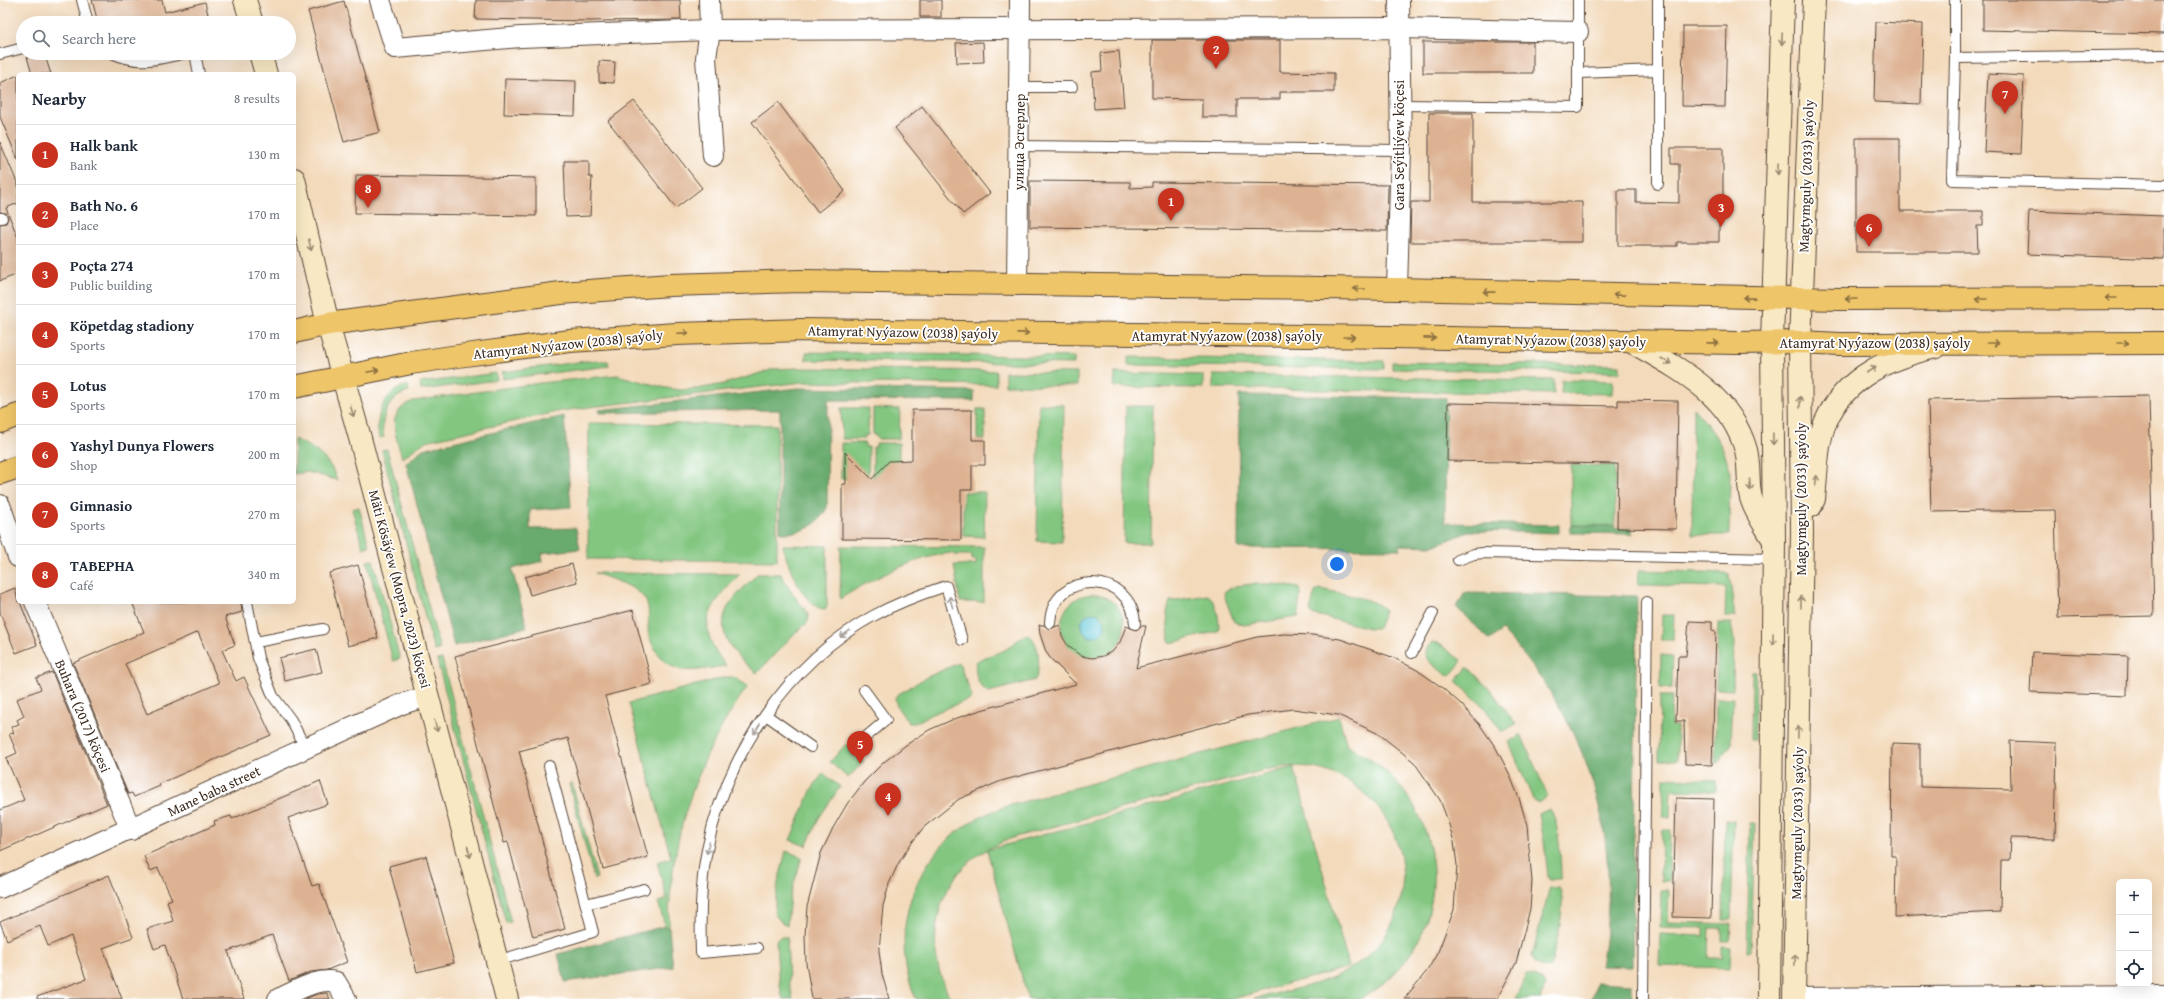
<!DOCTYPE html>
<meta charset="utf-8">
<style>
body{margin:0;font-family:"Gentium Book Plus",serif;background:#f6f6f7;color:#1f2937}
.controls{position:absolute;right:12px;bottom:12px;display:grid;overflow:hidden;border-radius:6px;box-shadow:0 4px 16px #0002}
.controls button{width:36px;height:36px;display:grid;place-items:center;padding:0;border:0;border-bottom:1px solid #e0e1e3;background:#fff;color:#1f2937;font:20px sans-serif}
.you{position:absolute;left:1337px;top:564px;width:14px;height:14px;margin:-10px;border:3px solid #fff;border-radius:50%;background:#1a73e8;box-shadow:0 0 0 6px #1a73e833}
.badge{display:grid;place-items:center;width:26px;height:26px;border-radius:50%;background:#c8321e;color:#fff;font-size:13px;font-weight:700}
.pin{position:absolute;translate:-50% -33px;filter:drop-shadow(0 1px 2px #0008)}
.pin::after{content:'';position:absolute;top:21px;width:14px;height:12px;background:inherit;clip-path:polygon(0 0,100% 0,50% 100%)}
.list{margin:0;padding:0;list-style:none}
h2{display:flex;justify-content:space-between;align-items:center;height:52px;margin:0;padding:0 16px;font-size:17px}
h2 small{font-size:13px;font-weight:400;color:#747a83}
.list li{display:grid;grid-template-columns:26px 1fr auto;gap:12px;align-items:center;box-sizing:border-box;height:60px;padding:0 16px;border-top:1px solid #e0e1e3}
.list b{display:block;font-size:15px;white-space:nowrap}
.list p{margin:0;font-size:13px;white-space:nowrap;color:#747a83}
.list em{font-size:13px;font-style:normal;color:#747a83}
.icon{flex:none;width:22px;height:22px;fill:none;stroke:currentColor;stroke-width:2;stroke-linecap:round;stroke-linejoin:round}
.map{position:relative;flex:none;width:2164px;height:999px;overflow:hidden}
.search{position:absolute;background:#fff;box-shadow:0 4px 16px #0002;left:16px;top:16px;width:280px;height:44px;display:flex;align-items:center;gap:10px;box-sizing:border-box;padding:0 14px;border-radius:22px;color:#747a83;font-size:15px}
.panel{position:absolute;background:#fff;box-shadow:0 4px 16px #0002;left:16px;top:72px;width:280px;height:532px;border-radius:6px}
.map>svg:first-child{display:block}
.green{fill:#82c680;stroke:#5e784f;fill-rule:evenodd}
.forest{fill:#69ab6e;stroke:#526a46}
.water{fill:#5ac5d5;stroke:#4a787a}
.building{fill:#ddb292;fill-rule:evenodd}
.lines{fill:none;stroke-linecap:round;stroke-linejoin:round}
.lane-casing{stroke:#574436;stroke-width:12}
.street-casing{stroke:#574436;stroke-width:22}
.secondary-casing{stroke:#574436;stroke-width:24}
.primary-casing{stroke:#574436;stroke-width:24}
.lane{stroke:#fff;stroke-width:10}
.street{stroke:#fff;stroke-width:20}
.secondary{stroke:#f8e8c3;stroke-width:22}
.primary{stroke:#eec569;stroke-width:22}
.oneway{stroke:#9a8970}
.oneway2{stroke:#8c7040}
.oneway3{stroke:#a79f9a}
.labels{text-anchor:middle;stroke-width:3.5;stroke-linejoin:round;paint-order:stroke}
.street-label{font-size:14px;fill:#3b2a1e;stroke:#fff}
</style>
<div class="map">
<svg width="2164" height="999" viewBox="0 0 2164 999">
<rect width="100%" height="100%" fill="#fff"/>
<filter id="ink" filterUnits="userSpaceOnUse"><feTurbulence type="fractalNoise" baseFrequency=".025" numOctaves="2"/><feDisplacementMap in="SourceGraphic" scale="8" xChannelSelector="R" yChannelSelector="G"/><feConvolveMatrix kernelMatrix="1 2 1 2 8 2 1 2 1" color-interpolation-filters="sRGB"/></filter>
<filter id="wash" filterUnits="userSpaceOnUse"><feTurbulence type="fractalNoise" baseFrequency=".012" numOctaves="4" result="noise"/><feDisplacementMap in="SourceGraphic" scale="16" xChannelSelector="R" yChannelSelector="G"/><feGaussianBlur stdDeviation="0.9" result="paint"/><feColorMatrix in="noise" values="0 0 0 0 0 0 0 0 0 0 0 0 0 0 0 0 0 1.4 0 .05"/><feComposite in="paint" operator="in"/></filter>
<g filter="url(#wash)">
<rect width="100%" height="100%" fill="#f3dabb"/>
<g class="green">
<path d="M806 352 1074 357V364L806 360Z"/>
<path d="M1128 357 1384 361V369L1128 365Z"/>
<path d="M585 361H608L609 366 503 379 502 372Z"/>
<path d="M1392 362 1620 365V372L1392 369Z"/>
<path d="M798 368 996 371V385L803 382 598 406 561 411 426 441 402 458C396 434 384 414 413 401L540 383 617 375 666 388 680 390 697 389 724 384 774 369Z"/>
<path d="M1005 372 1077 373V386L1005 385Z"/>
<path d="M496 373 497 380 421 390 420 383Z"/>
<path d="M1115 373 1203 375V388L1114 387Z"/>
<path d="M1213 375 1554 380V394L1213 388Z"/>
<path d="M1562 380 1613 381 1612 394 1561 393Z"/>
<path d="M408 385 409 392C389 396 379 418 384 437L379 438C374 417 384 390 408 385Z"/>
<path d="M1039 404 1064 405 1062 542 1037 541Z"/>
<path d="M1126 406H1153L1151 543H1124Z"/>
<path d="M841 408H869L868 435H865V439H842Z"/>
<path d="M873 408 900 409 899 439H877L876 435H873Z"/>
<path d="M1693 408C1710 426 1724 445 1730 470L1729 535H1692Z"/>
<rect x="977" y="409" width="8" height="30"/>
<path d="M589 423 777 425V561L588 559Z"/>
<path d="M294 439C314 448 330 458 337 480L308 472 294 474Z"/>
<path d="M841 443H865V447H869L868 479H841Z"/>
<path d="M876 443H899V480L873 479V447H876Z"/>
<path d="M387 449 440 649 434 651 382 450Z"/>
<path d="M1571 465 1615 466V526L1571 525Z"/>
<path d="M963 492H985L984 537 963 536Z"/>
<path d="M359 507 369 546 363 548 352 509Z"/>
<path d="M783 545 827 546V607L825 609C805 610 786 562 783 545Z"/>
<path d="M841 546 984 547V602H960L954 565H976V560H972V555H954L953 553C919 555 869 580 840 599Z"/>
<path d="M373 560 400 659 393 661 367 561Z"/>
<path d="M1639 570 1729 573 1735 617H1725L1726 587 1638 585Z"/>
<path d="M595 573 740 574C709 608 693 623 726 666 700 669 676 679 658 654 654 647 649 640 648 631 648 621 651 607 644 598 635 585 610 579 595 573Z"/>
<path d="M757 574H781L790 590 809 615 808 622 792 636 757 673C738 659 714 635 727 609 734 596 747 585 757 574Z"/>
<path d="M1252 584H1274L1299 588 1300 594 1298 617 1244 625 1234 622 1224 595 1225 591 1236 586Z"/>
<path d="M1320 589C1333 592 1380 599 1385 611L1378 628H1369L1312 614 1310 611 1315 592Z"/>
<path d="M1093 594C1137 598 1132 659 1091 657 1051 656 1051 596 1093 594ZM1086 615 1103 620 1104 630 1098 636 1090 637 1082 631 1081 623Z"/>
<path d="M1207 595C1216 597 1221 623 1218 631L1171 643 1169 640 1167 612 1170 601Z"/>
<path d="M1662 615H1674L1673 640H1661Z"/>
<path d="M1718 623H1731L1734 640 1733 690 1716 689Z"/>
<path d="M1029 635C1040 642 1041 669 1035 680L989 692C978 688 974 673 976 662 984 655 998 655 1008 648 1015 644 1019 635 1029 635Z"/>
<path d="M1432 642 1438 643 1462 661 1450 676C1437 668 1415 658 1432 642Z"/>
<path d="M1661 655 1673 656 1672 688H1660Z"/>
<path d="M442 659 511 922 506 923 437 660Z"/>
<path d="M959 663 972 696 970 699 932 714 915 723H909L897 707 895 698 897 695 927 677Z"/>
<path d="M1468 667 1493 693 1516 724 1502 732 1484 707 1456 681Z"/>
<path d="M1752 672H1756L1755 740H1751Z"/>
<path d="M726 677H733L748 686C696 758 669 840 669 928L665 926 658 902 667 899 657 862 671 858 629 703Z"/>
<path d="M1660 696H1672L1671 726H1677V760H1659Z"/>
<path d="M1716 698H1733L1731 745 1718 763H1715Z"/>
<path d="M1339 717 1347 746C1454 795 1465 942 1360 999H1254C1287 990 1328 985 1357 964 1433 911 1409 796 1322 770 1303 764 1284 766 1265 770L1015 837C1003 842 992 846 981 853 933 884 923 951 951 999H916C888 936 911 861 968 824 980 816 994 811 1007 806Z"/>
<path d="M1521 734 1547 794V798L1538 803 1534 802 1509 742Z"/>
<path d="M846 744 864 761 848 778 830 762Z"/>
<path d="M1294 767 1349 967 1232 999H1028L987 850Z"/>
<path d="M823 773 840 787 819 818 806 846 790 840 811 791Z"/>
<path d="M1664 778 1716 780V791L1671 790 1670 817H1663Z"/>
<path d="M572 783 597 878 594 879 569 784Z"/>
<path d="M1549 809C1559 815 1561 864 1561 876L1560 879H1549L1548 876 1544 841 1539 814Z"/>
<path d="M1725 820 1734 821 1731 920H1723Z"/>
<path d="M1750 823H1755L1751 951 1747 952Z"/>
<path d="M1662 830H1670L1669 881H1661Z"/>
<path d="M786 851 802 857 790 897 787 925 781 922 774 913 778 883Z"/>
<path d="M1559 887C1568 899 1555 953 1550 967L1546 968 1536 964 1532 956 1549 890 1550 888Z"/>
<path d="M1661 890H1669L1668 922 1731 924 1730 941H1722V928H1709L1708 958H1722V947L1731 948 1730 968 1659 966 1660 934 1704 936V928L1660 927Z"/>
<path d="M780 937H787L789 981 793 999H783L781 992 778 973 776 940Z"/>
<path d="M1526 975C1533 975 1542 978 1545 985L1541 999H1515Z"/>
</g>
<g class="forest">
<path d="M798 388 974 391V401L828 400 827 508C816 528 802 533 780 533V410L600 413 599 410Z"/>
<path d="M1239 395 1446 398 1445 523 1559 525V533L1471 531 1433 546 1400 545V549L1238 548Z"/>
<path d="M564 416 571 507 530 510V529L576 528 580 549 542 553 543 561 512 569 527 627 454 646 406 463 423 449Z"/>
<path d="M1571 525 1615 526V529H1632V534L1570 533Z"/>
<path d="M1465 593 1637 596 1632 967 1601 966C1625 838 1590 725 1502 630L1490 640 1456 607Z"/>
<path d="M665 926 669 928 673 967 565 982 558 954Z"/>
<path d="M1597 982 1632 984V999H1592Z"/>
</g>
<circle class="water" cx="1093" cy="625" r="12"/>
<g id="blocks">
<g class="building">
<path d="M92 0H162L165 12 205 2 210 23H98Z"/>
<path d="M476 0H680L681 20 588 21 475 19Z"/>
<rect x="920" y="0" width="21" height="17"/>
<path d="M1983 0H2164V34L1983 30Z"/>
<path d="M344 1 380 132 344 142 308 11Z"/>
<path d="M1876 22 1923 24 1921 104 1874 102Z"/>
<path d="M1683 26H1727L1725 107 1682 106Z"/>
<path d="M1152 40H1280V72L1334 73V92H1280V99H1237V117H1202V99L1152 98Z"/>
<path d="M983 42 984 62 957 63 956 43Z"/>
<rect x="1423" y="42" width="110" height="31"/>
<path d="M1119 51 1124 107 1094 109 1092 72 1102 71 1101 53Z"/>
<path d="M37 53H44L51 74H32L27 57Z"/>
<path d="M599 61 615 62 614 83 599 82Z"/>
<path d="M1988 74 2024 76 2021 154 1984 152Z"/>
<path d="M18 75V160L0 117V83Z"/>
<path d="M505 79 576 81 575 116 504 114Z"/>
<path d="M634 101 702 188 676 208 608 121Z"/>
<path d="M778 102 845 191 818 212 752 122Z"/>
<path d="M922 106 990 193 963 214 895 128Z"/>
<path d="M1429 113H1473V202H1582V242H1410L1411 202H1429Z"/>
<path d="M1856 138H1900V211H1983V226H1977L1978 252H1856Z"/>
<path d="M0 142 18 185V203L6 208 18 238V274L0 281V224L6 223 8 218 6 213 0 212Z"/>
<path d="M1671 148H1723V207H1719V242H1677V246H1618V190H1636V202L1679 203V164H1671Z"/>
<path d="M564 161H589V177H592L590 216 566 217Z"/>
<path d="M356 175 536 178V216L355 213Z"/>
<path d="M1030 181 1130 182V188L1152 187V182L1388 185 1387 231 1030 227Z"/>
<path d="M2029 211 2164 216V259L2027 254Z"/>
<path d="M2149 396 2154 616 2058 618 2055 510 1931 512 1928 400Z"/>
<path d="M1618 400 1678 401 1676 529 1617 528 1618 464 1447 461 1448 403 1618 406Z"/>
<path d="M912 410H972V440H985V465H972V490H961V540L842 539V484H846L845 452 872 479 889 461 912 460Z"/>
<path d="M572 564 577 582 530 595 525 577Z"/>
<path d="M358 565 378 638 348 646 329 573Z"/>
<path d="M15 588 18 602H20L37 645 16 653 0 613V594Z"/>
<path d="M132 602H241L242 612 225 617 235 645 222 650 236 681 244 677 271 735 159 784 160 786 134 797 132 793 128 794 73 663 144 632ZM198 632 219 683 147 714 125 664Z"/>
<path d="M633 610 652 684 605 696 648 857 603 869 568 738 519 751 565 929 533 937 508 842 504 843 455 656Z"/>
<path d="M1689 621 1712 622V631L1716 632 1712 765 1685 764 1684 721H1676L1678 656H1686Z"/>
<path d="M1039 625H1044L1049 629 1060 625 1062 636 1068 646 1081 656 1092 658 1103 656 1113 651 1120 642 1126 626 1136 630 1141 626H1146L1136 668 1257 637 1284 634 1312 635 1340 639 1392 657 1417 670 1440 686 1461 704 1480 725 1496 748 1509 773 1519 798 1527 825 1532 881 1530 909 1516 963 1497 999H1404L1427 971 1438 952 1454 910 1457 865 1454 842 1448 821 1440 800 1414 762 1379 734 1338 715 1293 709 1248 715 1001 781 959 799 924 827 910 845 898 864 889 884 883 906 879 951 882 974 889 999H812L806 963 805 935 807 907 821 853 833 828 847 804 864 782 884 762 906 745 929 730 954 719 981 710 1076 684 1051 659 1046 652 1040 634Z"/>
<path d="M316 649 322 672 285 681 279 658Z"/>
<path d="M2032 652 2128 656 2127 696 2030 692Z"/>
<path d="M52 672 107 804 0 851V810L24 800 6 758 17 753 9 734 14 733 11 727 19 724 17 720 24 716 17 699 41 689 36 678Z"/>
<path d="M2010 741 2057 743 2055 839 2011 838 2010 860H2001L2000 912 1895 917 1896 856H1891L1892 743 1920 744V787L2011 789Z"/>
<path d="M320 781 328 804 288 818 312 886 319 884 347 962 327 970 310 972 289 981 272 935 228 951 244 999H183L165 945 154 949 147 929 173 921 167 901 172 899 158 868 150 871 144 856 215 825 214 821 231 816 232 819Z"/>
<path d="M1676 798 1714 799 1711 918 1673 917Z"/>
<path d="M426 856 446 927H445L454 963 417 972 389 866Z"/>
<path d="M109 875 133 937 103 948 122 999H37V997L86 979 71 936 48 946 40 926 7 940 0 922Z"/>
<path d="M327 993 330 999H305L317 994Z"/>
</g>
</g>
</g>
<g filter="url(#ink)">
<use href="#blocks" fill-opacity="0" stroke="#574436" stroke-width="1"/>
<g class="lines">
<g class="lane-casing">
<g id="lane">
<path d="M82 0 88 23"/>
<path d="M1955 0V58"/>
<path d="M112 53C140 66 157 59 186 53"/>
<path d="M195 53 199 74"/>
<path d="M0 54 23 48"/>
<path d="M2164 55 1955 58 1952 180 2164 185"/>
<path d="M1658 70V184"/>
<path d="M1579 73 1658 70V0"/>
<path d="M1019 87H1072"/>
<path d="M1400 105 1578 107V0"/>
<path d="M1018 146 1401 150"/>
<path d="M0 218H2"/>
<path d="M1458 560 1474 554 1483 553 1774 559"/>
<path d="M247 602 258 658 273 696 291 720 306 749"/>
<path d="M1050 623C1052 569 1133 570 1135 624"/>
<path d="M256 642 323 629"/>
<path d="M1412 653 1433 613"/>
<path d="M864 690 886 720 867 736"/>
<path d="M766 715 811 747"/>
<path d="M586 904 644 889"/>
<path d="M757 948 701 953C700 919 700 884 707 850 726 755 788 663 873 616 897 603 921 594 946 586L962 640"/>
<path d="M497 961 593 932 549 766"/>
<path d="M1643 999 1647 602"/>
</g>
</g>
<g class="street-casing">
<g id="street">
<path d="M380 0 395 48 521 37 710 30 1399 28 1578 32"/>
<path d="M709 0 710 30 706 58 713 156"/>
<path d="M1017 285 1020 0"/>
<path d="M1397 289 1401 150 1399 0"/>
<path d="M0 505 18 557"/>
<path d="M35 602 131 830"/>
<path d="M0 888 402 704 428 696"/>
<path d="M1794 998 2164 995"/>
<path d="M278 999C295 992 317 977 336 982L346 999"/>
</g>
</g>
<g class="secondary-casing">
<g id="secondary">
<path d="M245 0 252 23"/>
<path d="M260 53 266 74"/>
<path d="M294 179 328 324 360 438 507 999"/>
<path d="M1632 342C1679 369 1730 394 1746 450 1750 466 1747 483 1751 498 1755 512 1766 527 1773 539"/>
<path d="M1811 506 1814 499C1817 474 1816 444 1826 421 1846 376 1891 357 1936 347"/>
<path d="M1769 999 1774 542 1772 342 1783 0"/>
<path d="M1794 999 1802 532 1800 342 1814 0"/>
</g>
</g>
<g class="primary-casing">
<g id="primary">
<path d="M294 332 328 324 561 293 670 285 801 281 1397 289 1840 299 2164 298"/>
<path d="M294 387 411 363 458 356 570 341 677 334 801 330 1391 337 1738 343 1800 342 1840 344 2164 343"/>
<path d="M0 422 18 415"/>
<path d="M0 473 18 467"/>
</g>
</g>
<use href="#lane" class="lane"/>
<use href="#street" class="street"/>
<use href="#secondary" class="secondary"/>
<use href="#primary" class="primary"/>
</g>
<defs><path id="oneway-shaft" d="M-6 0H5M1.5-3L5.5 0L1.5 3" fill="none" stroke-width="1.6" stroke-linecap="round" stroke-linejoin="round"/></defs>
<g class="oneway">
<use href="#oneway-shaft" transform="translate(1782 39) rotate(92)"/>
<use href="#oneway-shaft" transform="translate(1778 169) rotate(92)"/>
<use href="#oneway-shaft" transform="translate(310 245) rotate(77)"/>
<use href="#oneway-shaft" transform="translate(1666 361) rotate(30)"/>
<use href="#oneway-shaft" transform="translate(1871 370) rotate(-30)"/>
<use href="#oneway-shaft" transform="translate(1800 402) rotate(-90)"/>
<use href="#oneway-shaft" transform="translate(352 411) rotate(73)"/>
<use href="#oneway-shaft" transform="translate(1773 439) rotate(89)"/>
<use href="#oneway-shaft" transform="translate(1816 481) rotate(-84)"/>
<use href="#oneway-shaft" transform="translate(1750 485) rotate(85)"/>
<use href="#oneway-shaft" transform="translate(1801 602) rotate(-89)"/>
<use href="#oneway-shaft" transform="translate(1773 639) rotate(91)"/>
<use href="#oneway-shaft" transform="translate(436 726) rotate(75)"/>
<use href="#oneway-shaft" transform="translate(1798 732) rotate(-89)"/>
<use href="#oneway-shaft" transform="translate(469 852) rotate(75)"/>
<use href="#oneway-shaft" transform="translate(1795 960) rotate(-89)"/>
</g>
<g class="oneway2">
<use href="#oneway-shaft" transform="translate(1359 289) rotate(-179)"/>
<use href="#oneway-shaft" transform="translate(1489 292) rotate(-179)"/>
<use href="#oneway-shaft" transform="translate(1619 295) rotate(-179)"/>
<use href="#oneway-shaft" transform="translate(1749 298) rotate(-179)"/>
<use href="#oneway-shaft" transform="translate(2111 298) rotate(180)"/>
<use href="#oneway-shaft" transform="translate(1851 299) rotate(-180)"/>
<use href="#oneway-shaft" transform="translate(1981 299) rotate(180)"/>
<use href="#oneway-shaft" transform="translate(683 333) rotate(-2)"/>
<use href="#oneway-shaft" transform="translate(1023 333) rotate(1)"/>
<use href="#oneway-shaft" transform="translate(1349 337)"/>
<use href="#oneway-shaft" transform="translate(1430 338) rotate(1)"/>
<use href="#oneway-shaft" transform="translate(1713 343) rotate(1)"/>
<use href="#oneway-shaft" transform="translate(1993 343)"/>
<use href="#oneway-shaft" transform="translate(2123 343)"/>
<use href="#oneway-shaft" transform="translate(373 371) rotate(-12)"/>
</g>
<g class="oneway3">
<use href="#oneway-shaft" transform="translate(951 602) rotate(-106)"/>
<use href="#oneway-shaft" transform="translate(845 634) rotate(143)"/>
<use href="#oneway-shaft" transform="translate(757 729) rotate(122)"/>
<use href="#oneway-shaft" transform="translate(708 848) rotate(103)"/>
</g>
</g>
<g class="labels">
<g class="street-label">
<text transform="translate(1019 142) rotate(-89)" y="5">улица Эсгерлер</text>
<text transform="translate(1399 145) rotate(-90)" y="5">Gara Seýitliýew köçesi</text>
<text transform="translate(1806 176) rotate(-88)" y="5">Magtymguly (2033) şaýoly</text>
<text transform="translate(903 332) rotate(1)" y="5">Atamyrat Nyýazow (2038) şaýoly</text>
<text x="1227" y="341">Atamyrat Nyýazow (2038) şaýoly</text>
<text transform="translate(1551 340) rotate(1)" y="5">Atamyrat Nyýazow (2038) şaýoly</text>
<text x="1875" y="348">Atamyrat Nyýazow (2038) şaýoly</text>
<text transform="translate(568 344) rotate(-6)" y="5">Atamyrat Nyýazow (2038) şaýoly</text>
<text transform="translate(1801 499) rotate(-90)" y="5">Magtymguly (2033) şaýoly</text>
<text transform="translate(400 589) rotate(75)" y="5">Mäti Kösäýew (Mopra, 2023) köçesi</text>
<text transform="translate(83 716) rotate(67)" y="5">Buhara (2017) köçesi</text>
<text transform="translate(214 791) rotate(-25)" y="5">Mane baba street</text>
<text transform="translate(1797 823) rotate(-89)" y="5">Magtymguly (2033) şaýoly</text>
</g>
</g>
</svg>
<div class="controls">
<button>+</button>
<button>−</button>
<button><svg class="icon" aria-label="locate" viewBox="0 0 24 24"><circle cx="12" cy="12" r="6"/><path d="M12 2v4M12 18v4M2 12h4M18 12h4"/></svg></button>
</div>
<div class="you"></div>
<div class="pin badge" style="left:1171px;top:221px">1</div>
<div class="pin badge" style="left:1216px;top:69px">2</div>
<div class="pin badge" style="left:1721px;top:227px">3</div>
<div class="pin badge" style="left:888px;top:816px">4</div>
<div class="pin badge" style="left:860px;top:764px">5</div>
<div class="pin badge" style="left:1869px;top:247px">6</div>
<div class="pin badge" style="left:2005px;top:114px">7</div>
<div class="pin badge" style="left:368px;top:208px">8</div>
<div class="search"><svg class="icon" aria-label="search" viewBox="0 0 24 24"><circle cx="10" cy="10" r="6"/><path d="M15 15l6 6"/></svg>Search here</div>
<section class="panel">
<h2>Nearby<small>8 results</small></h2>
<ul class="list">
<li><span class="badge">1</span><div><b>Halk bank</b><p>Bank</p></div><em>130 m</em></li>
<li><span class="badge">2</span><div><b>Bath No. 6</b><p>Place</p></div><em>170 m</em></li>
<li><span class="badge">3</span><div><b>Poçta 274</b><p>Public building</p></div><em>170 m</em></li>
<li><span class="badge">4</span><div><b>Köpetdag stadiony</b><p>Sports</p></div><em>170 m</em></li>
<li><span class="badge">5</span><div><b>Lotus</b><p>Sports</p></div><em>170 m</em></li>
<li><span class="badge">6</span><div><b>Yashyl Dunya Flowers</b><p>Shop</p></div><em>200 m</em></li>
<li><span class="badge">7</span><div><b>Gimnasio</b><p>Sports</p></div><em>270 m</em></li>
<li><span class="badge">8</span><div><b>ТАВЕРНА</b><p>Café</p></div><em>340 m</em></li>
</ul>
</section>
</div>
